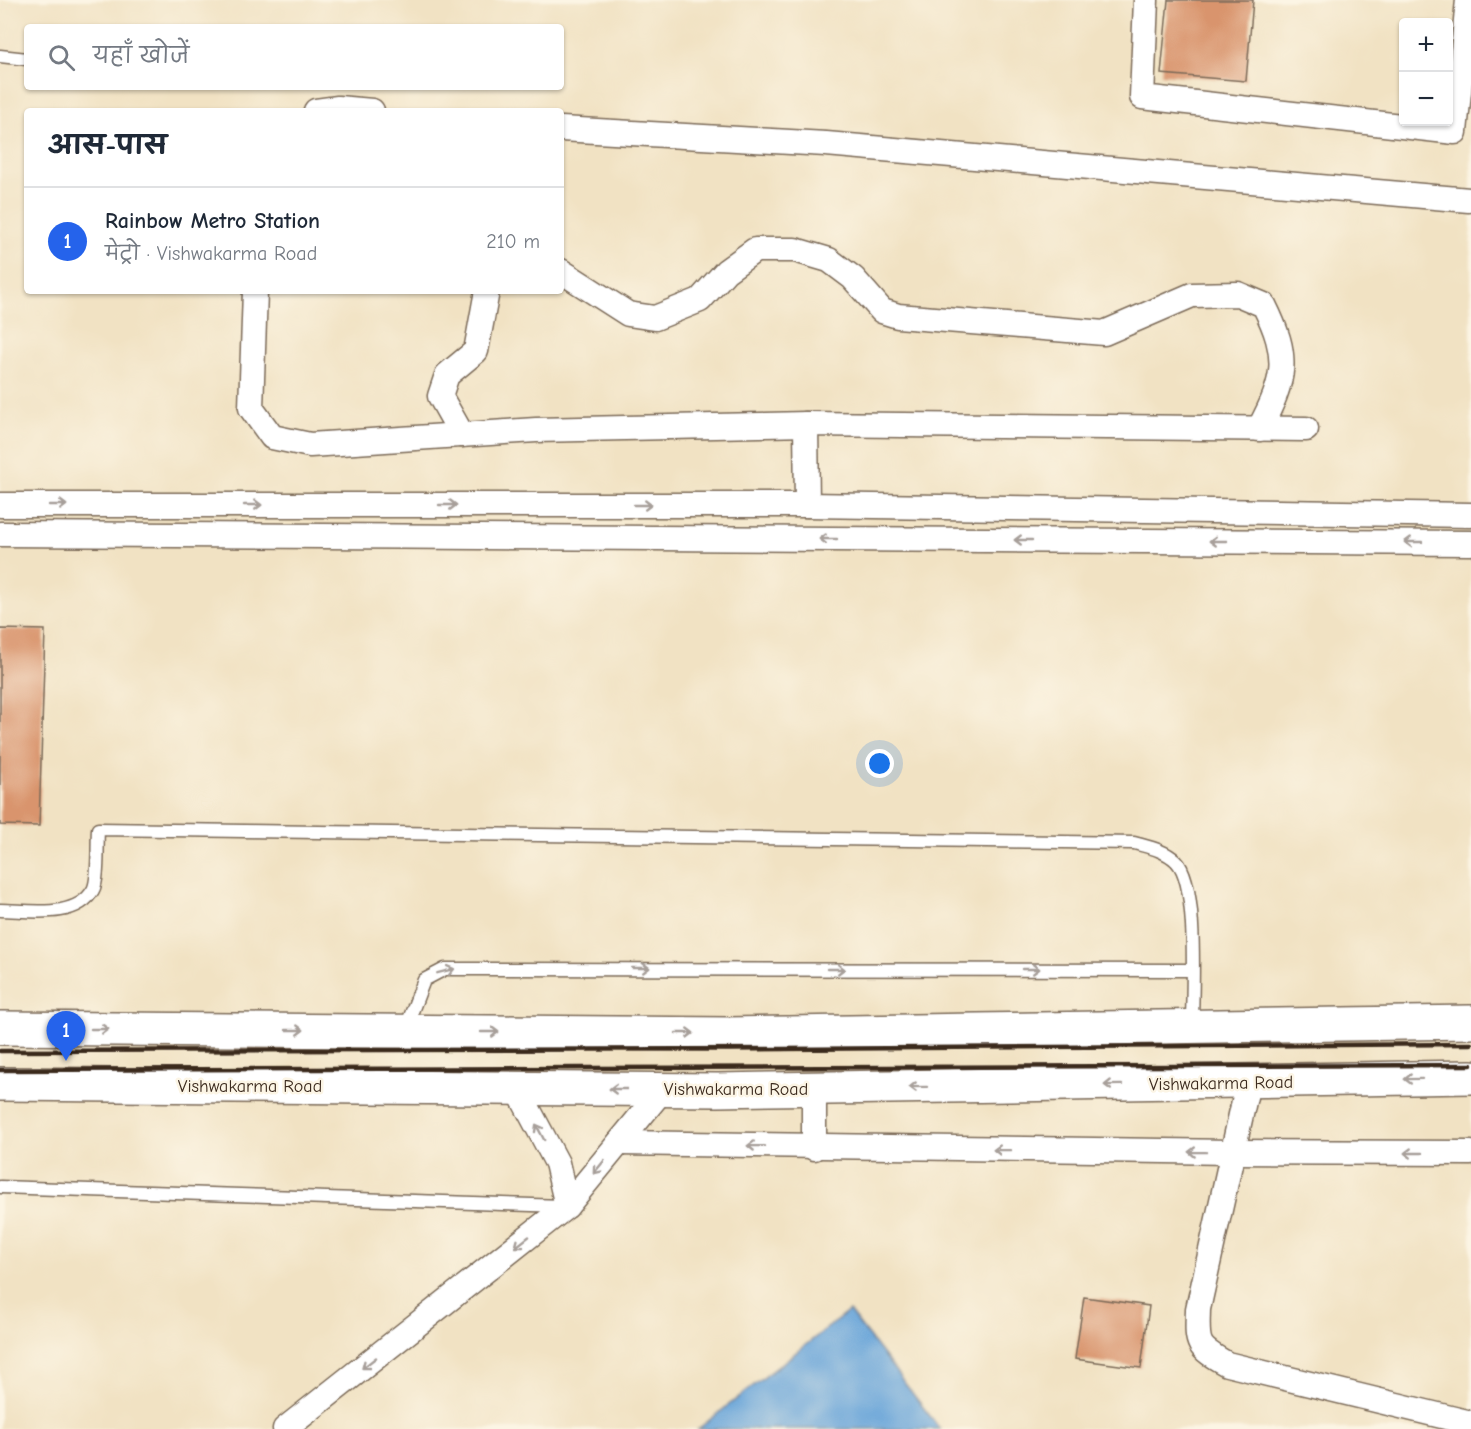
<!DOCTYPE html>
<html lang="hi">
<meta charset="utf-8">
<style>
body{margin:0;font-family:"Comic Neue","Playpen Sans Deva",sans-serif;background:#f2f2f3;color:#1f2937}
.controls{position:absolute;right:18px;top:18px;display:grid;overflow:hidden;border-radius:6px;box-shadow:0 2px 4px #0004}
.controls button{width:54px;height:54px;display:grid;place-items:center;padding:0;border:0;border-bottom:2px solid #e0e1e3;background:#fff;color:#1f2937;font:30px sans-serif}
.you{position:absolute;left:880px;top:764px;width:21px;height:21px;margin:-15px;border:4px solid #fff;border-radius:50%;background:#1a73e8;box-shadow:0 0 0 9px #1a73e833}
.badge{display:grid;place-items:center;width:39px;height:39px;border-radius:50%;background:#2563eb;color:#fff;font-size:20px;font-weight:700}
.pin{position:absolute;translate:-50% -50px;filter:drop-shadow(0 2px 3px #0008)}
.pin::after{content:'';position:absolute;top:32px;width:21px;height:18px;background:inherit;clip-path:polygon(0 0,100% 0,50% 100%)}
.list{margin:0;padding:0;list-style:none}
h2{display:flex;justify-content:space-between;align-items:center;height:78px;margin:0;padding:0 24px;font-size:26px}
h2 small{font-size:20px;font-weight:400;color:#747a83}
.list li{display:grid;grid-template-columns:39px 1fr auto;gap:18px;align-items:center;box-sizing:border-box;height:108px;padding:0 24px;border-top:2px solid #e0e1e3}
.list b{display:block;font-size:22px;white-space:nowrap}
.list p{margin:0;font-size:20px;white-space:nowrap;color:#747a83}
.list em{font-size:20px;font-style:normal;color:#747a83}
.icon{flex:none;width:33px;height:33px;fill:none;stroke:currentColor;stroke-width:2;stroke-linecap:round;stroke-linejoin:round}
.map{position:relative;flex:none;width:1471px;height:1429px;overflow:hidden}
.search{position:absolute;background:#fff;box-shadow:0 2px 4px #0004;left:24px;top:24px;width:540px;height:66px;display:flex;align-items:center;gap:15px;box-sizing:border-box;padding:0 21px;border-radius:6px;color:#747a83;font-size:22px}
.panel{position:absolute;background:#fff;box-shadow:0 2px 4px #0004;left:24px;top:108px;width:540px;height:186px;border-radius:6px}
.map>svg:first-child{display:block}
.water{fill:#68a4d9;stroke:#52677c;stroke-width:1.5}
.building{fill:#d9946d}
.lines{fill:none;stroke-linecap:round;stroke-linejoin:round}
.lane-casing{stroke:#7b6a58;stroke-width:15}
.street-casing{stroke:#7b6a58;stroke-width:27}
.secondary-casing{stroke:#7b6a58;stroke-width:36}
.lane{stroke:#fff;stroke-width:12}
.street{stroke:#fff;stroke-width:24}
.secondary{stroke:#fff;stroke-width:33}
.rail{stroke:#3b2a1e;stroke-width:4.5}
.oneway{stroke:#a79f9a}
.labels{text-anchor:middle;stroke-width:5;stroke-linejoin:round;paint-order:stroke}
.street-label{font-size:18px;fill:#3b2a1e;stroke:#fcf5e5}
</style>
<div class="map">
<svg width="1471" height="1429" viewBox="0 0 1471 1429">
<rect width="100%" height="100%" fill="#fcf5e5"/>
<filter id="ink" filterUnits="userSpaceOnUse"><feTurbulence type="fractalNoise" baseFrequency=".0167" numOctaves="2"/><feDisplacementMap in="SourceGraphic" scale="12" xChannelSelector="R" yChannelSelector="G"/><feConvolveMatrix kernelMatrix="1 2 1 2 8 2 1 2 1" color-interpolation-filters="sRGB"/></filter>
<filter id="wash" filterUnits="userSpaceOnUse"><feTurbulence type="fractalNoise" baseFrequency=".008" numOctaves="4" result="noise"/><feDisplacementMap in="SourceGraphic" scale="24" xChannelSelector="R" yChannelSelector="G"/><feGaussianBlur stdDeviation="1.35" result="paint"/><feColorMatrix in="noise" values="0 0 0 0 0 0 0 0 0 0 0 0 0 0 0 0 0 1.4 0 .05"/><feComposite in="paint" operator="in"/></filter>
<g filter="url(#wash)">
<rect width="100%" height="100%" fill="#f1e2c3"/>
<path class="water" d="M849 1311 940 1429H698Z"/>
<g id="blocks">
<g class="building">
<path d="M1168 0H1253L1246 81 1161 74Z"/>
<path d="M0 629 45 630 39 826 0 825Z"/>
<path d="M1084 1297 1149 1306 1141 1368 1075 1359Z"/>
</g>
</g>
</g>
<g filter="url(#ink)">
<use href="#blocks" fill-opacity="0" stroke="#7b6a58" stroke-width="1.5"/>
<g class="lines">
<g class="lane-casing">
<g id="lane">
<path d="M0 56 27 59"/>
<path d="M0 910C28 910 76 920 93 890 99 880 97 842 98 829L1134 843C1148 847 1165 850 1176 861 1199 883 1192 992 1192 1025"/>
<path d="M405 1030 424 980 445 969 1192 970"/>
<path d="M0 1187 563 1206"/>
</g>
</g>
<g class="street-casing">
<g id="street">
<path d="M1146 0 1142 97 1455 132 1468 0"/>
<path d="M316 111 338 108 372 111"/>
<path d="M561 129 826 144 1469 200"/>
<path d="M561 271 628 314 655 318 700 300 726 271 755 250H795L829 260 853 278 882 311 898 316 1104 333 1192 295 1238 294 1264 305C1290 357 1286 378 1259 429"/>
<path d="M255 291 251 408 272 437 310 445 536 430 806 424 1306 429"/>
<path d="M806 424 807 505"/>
<path d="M462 435 440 396 447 375 476 351 487 291"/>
<path d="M0 505H807L1471 515"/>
<path d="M0 534 1471 543"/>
<path d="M1248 1083 1198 1309C1197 1344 1195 1346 1227 1364L1471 1423"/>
<path d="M517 1088 557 1163 567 1206"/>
<path d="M814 1088V1148"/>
<path d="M619 1143 1232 1152 1471 1153"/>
<path d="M285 1429 567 1206 663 1089"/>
</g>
</g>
<g class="secondary-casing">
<g id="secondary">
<path d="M0 1028 729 1034 1471 1022"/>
<path d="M0 1084 718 1090 1471 1077"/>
</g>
</g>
<use href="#lane" class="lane"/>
<use href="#street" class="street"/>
<use href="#secondary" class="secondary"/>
<g class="rail">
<path d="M0 1051 781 1049 1471 1044"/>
<path d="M0 1070 1471 1065"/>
</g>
</g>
<defs><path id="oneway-shaft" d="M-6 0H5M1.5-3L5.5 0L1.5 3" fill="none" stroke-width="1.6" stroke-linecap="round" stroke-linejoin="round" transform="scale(1.5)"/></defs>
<g class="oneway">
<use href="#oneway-shaft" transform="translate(58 505)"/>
<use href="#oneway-shaft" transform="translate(253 505)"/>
<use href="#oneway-shaft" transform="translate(448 505)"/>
<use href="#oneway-shaft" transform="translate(643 505)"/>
<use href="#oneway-shaft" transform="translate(828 539) rotate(-180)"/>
<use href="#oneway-shaft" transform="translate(1023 540) rotate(-180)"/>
<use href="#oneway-shaft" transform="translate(1218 541) rotate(-180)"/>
<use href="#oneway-shaft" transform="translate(1413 542) rotate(-180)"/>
<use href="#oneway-shaft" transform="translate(641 968)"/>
<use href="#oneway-shaft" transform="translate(836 969)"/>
<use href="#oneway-shaft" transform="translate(1031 969)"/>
<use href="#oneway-shaft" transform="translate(446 971) rotate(-14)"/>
<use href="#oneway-shaft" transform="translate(100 1029)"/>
<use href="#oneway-shaft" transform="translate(295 1030)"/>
<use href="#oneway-shaft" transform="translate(490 1032)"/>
<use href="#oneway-shaft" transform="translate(685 1033)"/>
<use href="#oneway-shaft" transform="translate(1413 1079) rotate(179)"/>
<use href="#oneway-shaft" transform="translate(1113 1085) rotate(179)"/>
<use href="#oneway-shaft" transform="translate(918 1087) rotate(179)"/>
<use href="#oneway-shaft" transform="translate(618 1089) rotate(-180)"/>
<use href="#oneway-shaft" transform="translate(540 1132) rotate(-118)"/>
<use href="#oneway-shaft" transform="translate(756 1146) rotate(-179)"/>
<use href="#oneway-shaft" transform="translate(1002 1150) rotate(-179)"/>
<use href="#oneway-shaft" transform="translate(1197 1152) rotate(-179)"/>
<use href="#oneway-shaft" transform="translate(1413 1153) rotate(-180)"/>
<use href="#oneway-shaft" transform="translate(599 1167) rotate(129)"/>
<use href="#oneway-shaft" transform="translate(522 1242) rotate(142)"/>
<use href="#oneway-shaft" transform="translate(369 1363) rotate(142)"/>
</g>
</g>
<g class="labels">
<g class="street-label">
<text transform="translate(1221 1083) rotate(-1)" y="6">Vishwakarma Road</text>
<text x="250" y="1092">Vishwakarma Road</text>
<text x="736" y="1095">Vishwakarma Road</text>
</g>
</g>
</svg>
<div class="controls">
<button>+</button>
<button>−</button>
</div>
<div class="you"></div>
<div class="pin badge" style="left:66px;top:1061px">1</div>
<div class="search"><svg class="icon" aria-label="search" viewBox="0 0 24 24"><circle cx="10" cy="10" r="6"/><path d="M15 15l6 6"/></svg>यहाँ खोजें</div>
<section class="panel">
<h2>आस-पास<small></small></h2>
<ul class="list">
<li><span class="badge">1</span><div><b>Rainbow Metro Station</b><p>मेट्रो · Vishwakarma Road</p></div><em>210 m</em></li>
</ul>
</section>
</div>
